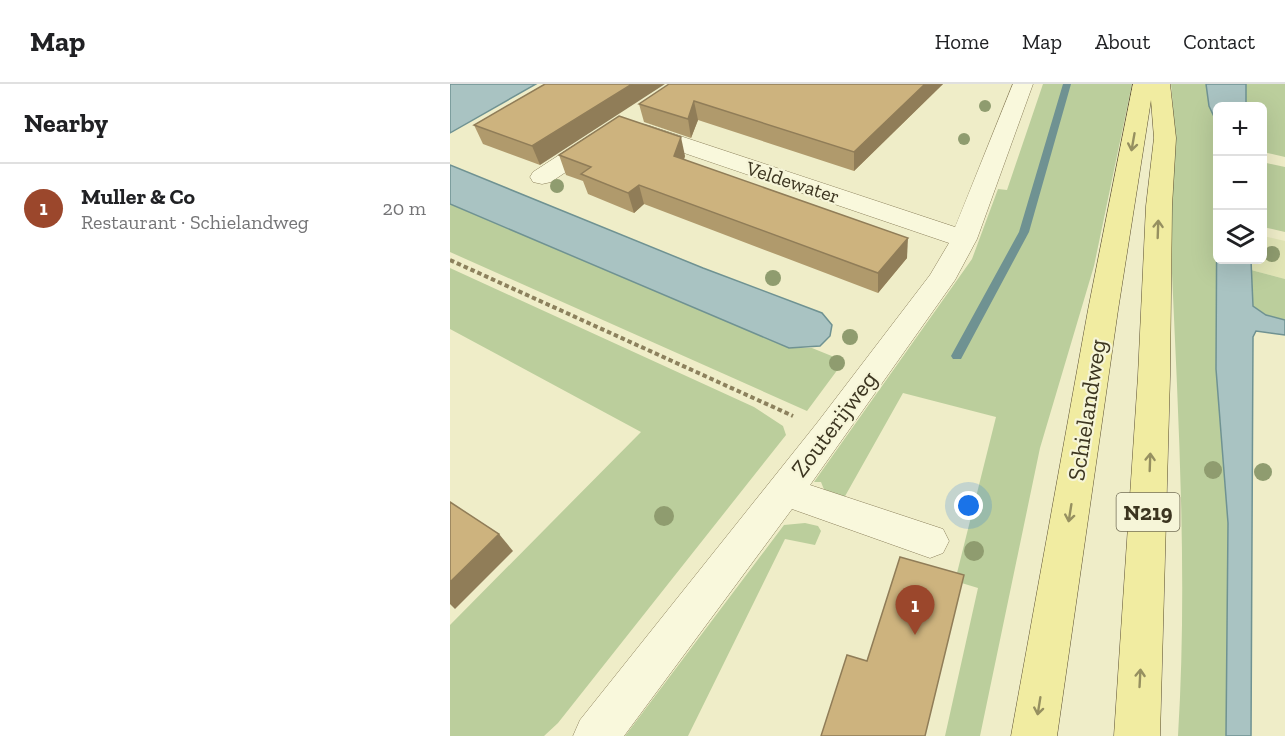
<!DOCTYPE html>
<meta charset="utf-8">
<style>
body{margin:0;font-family:"Zilla Slab",serif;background:#f2f2f2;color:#202124}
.controls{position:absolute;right:18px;top:18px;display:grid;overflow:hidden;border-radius:9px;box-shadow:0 6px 24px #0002}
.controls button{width:54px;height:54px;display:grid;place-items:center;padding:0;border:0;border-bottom:2px solid #e0e0e0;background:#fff;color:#202124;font:30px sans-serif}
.you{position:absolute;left:519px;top:422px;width:21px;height:21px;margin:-15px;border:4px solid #fff;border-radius:50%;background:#1a73e8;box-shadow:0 0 0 9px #1a73e833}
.badge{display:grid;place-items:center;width:39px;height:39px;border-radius:50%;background:#9b472c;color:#fff;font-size:20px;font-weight:700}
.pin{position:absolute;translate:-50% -50px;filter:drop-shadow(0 2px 3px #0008)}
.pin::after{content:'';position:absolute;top:32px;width:21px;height:18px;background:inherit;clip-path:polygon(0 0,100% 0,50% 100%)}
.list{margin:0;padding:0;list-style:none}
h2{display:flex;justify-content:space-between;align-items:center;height:78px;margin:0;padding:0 24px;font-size:26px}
h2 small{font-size:20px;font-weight:400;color:#757577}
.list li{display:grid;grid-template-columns:39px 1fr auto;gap:18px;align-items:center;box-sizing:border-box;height:90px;padding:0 24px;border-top:2px solid #e0e0e0}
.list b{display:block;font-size:22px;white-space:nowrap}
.list p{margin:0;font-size:20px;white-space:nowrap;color:#757577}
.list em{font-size:20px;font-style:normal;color:#757577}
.icon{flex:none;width:33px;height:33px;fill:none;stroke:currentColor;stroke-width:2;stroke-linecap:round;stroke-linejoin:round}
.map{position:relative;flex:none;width:835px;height:652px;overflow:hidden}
header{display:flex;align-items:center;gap:36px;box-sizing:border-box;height:84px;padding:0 30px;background:#fff;border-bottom:2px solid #e0e0e0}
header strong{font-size:28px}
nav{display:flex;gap:33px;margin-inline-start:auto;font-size:21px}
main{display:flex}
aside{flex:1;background:#fff}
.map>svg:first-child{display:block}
.farmland{fill:#e1e5b6}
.green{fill:#bbce9c}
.water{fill:#a9c3c2;stroke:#6f9292;stroke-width:1.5}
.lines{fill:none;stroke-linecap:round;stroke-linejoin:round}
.stream{fill:#6f9292;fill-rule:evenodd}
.minor-casing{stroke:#8c815d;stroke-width:1}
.major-casing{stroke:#5a4e31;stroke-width:1}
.path{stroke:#8c815d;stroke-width:4;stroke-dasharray:4.5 3;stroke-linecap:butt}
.minor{fill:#f9f8dc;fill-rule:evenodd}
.major{fill:#f1eca1;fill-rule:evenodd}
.tree{fill:#8f9c6f}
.wall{fill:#b09a6c}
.shaded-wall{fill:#907d58}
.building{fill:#cdb37e;stroke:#907d58;stroke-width:1.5}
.oneway{stroke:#969060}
.labels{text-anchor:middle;stroke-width:4.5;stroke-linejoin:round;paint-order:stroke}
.far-street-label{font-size:20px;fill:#3c3520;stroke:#f6f5d8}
.shield{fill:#f6f5d8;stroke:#746f57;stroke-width:1.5}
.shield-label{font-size:22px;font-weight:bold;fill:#3c3520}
.street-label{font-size:24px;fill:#3c3520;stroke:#f6f5d8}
</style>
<header>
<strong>Map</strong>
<nav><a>Home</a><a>Map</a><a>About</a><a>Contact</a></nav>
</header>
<main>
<aside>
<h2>Nearby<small></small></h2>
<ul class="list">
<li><span class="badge">1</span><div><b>Muller &amp; Co</b><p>Restaurant · Schielandweg</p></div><em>20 m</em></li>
</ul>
</aside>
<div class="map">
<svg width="835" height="652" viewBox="0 0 835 652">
<rect width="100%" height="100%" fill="#efedc8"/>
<path class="farmland" d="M813 152 835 157V195L801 186V176H812Z"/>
<g class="green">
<path d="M593 0H682L644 182 590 364 530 652H495L528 504 505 497 546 333 453 309 394 414 375 408 371 398H364L522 175 548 105 557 106Z"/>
<path d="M721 0H756L759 22 767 39 766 285 778 439 776 652H728C738 490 728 329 721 167 719 111 727 56 721 0Z"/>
<path d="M796 0H835V73L813 68 812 22H796Z"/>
<path d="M812 78 835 83V148L813 143Z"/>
<path d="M0 120 339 264H362L394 277 357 327 0 168Z"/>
<path d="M0 184 304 323 333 342 336 351 108 639 94 652H0V541L191 348 0 245Z"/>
<path d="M801 186 835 195V236L816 231 803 222Z"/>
<path d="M355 439 368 442 371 447 365 461 335 455 238 652H175L334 441Z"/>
</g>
<g class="water">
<path d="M0 0H86L0 49Z"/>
<path d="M756 0H796V22H768L767 39 759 22Z"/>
<path d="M0 81 253 184 372 229 382 241 380 252 370 262 339 264 0 120Z"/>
<path d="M767 93 768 176H801L803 222 816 231 835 236V251L806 247 803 253 801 652H776L778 439 766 285Z"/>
</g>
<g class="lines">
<path class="stream" d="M613 0H621L579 148 511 275H503L501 272 569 148Z"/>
<g class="minor-casing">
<g id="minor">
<path d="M563 0H583L527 155 505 196 360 401 493 445 499 457 493 469 480 474 342 425 174 652H123L130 636 367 339 480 191 499 159 184 52 181 47 184 42 192 40 200 42 505 143Z"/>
<path d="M148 49 156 51 159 56 156 61 101 98 92 100 83 98 80 93 83 88 140 51Z"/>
</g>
</g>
<g class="major-casing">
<path id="major" d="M683 0H720L726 54 722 122 720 292 710 652H664L688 292 696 122 704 54 701 16 668 226 607 652H561L638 226Z"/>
</g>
<path class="path" d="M0 176 343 332"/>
<use href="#minor" class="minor"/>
<use href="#major" class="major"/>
</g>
<g class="tree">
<circle cx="535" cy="22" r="6"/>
<circle cx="514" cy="55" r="6"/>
<circle cx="107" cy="102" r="7"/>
<circle cx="822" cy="170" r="8"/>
<circle cx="323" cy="194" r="8"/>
<circle cx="400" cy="253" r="8"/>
<circle cx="387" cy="279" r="8"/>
<circle cx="763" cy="386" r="9"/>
<circle cx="813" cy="388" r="9"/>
<circle cx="214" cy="432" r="10"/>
<circle cx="524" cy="467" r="10"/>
</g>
<g class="wall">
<path d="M95 0 90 81 33 60 24 41Z"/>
<path d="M219 0H493L404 87 248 36 241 54 194 38 189 20Z"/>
<path d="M109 71 235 72 234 75 457 174 428 209 194 120 184 129 138 110 133 97 116 91Z"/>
</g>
<g class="shaded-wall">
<path d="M182 0H215L90 81 82 62Z"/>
<path d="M475 0H493L404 87V68Z"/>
<path d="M244 17 248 36 241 54 238 35Z"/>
<path d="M231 53 235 72 229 91 224 72Z"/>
<path d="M189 101 194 120 184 129 178 109Z"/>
<path d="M458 154 457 174 428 209V189Z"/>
<path d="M49 450 63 467 5 525 0 520V498Z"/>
</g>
<g class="building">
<path d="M95 0H182L82 62 24 41Z"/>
<path d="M219 0H475L404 68 244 17 238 35 189 20Z"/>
<path d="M169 32 231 53 224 72 458 154 428 189 189 101 178 109 131 90 141 83 109 71Z"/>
<path d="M0 418 49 450 0 498Z"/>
<path d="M450 473 514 491 475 652H371L397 571 417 577Z"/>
</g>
<defs><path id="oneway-shaft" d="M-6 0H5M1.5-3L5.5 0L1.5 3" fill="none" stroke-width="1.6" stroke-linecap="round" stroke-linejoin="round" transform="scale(1.5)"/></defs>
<g class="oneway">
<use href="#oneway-shaft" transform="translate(683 58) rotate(100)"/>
<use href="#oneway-shaft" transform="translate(708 145) rotate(-88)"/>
<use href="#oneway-shaft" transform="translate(700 378) rotate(-88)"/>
<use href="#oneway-shaft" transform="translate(620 429) rotate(99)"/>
<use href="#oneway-shaft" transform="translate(690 594) rotate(-87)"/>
<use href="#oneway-shaft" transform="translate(589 622) rotate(99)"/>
</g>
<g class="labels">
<g class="far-street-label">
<text transform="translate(343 98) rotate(18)" y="7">Veldewater</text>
</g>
<rect class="shield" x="666.5" y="409" width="63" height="38" rx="4.5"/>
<g class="shield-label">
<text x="698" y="436">N219</text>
</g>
<g class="street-label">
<text transform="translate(637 326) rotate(-81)" y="8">Schielandweg</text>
<text transform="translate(384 340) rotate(-53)" y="8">Zouterijweg</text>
</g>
</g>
</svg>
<div class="controls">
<button>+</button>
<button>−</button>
<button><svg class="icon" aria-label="layers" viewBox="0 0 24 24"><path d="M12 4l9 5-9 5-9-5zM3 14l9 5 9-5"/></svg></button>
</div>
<div class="you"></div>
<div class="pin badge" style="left:465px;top:551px">1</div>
</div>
</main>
